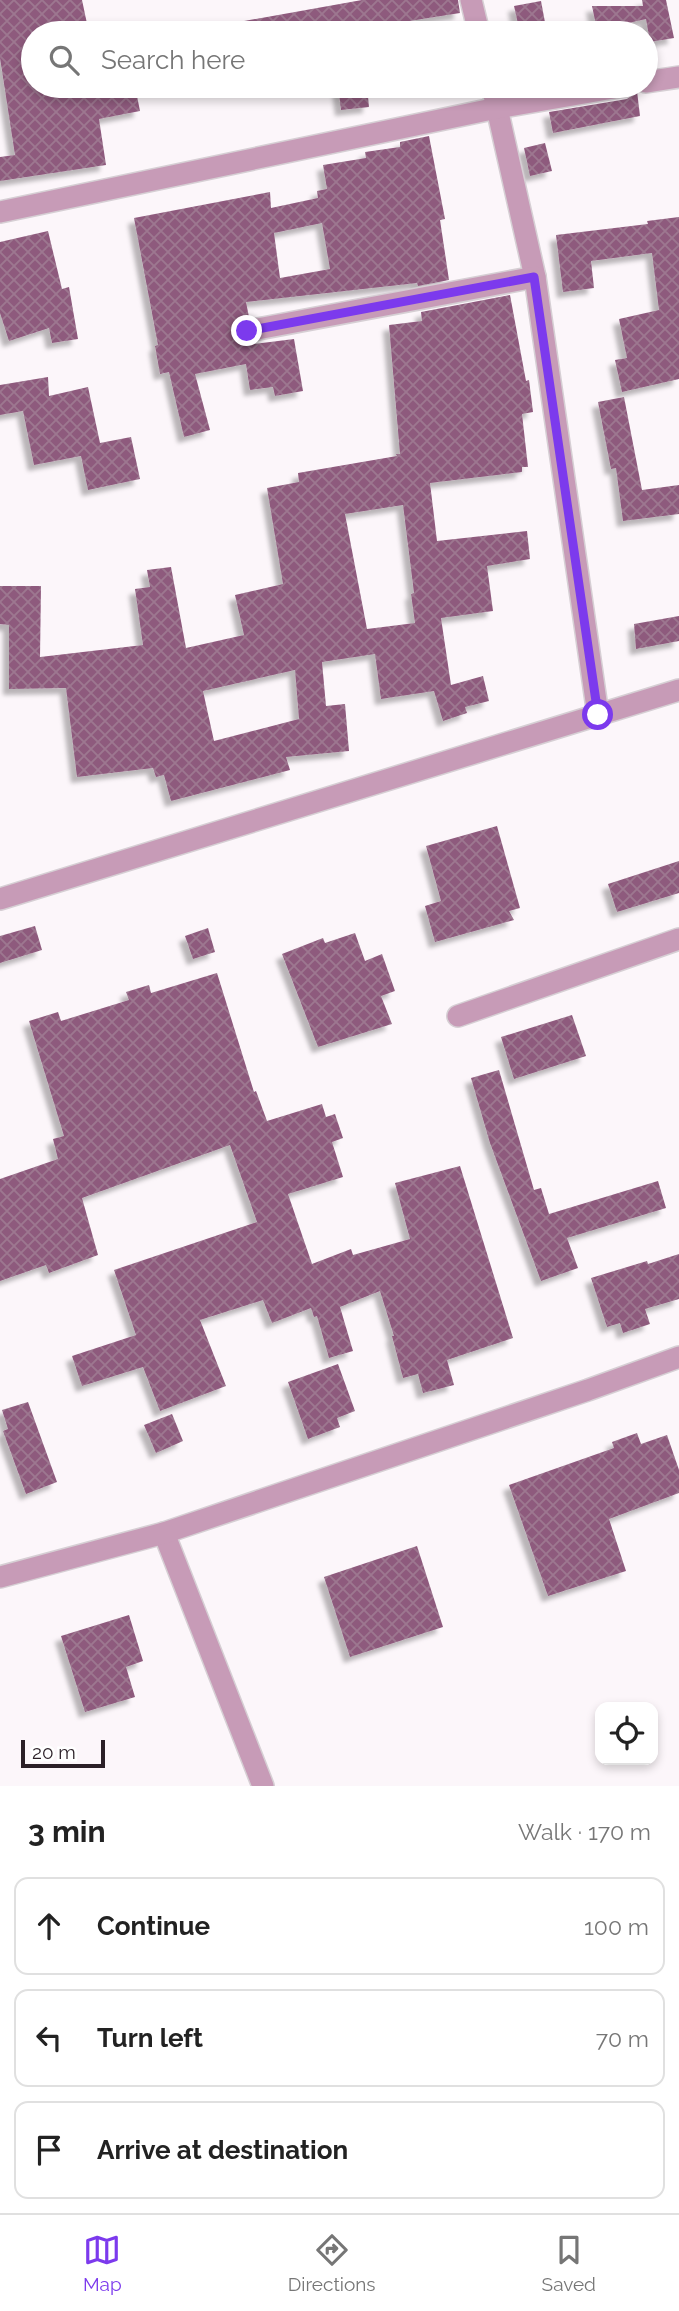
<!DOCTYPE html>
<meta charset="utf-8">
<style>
body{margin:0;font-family:Raleway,sans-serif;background:#f6f6f6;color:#222}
.controls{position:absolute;right:21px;bottom:21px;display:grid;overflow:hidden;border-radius:14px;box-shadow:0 4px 10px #0003}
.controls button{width:63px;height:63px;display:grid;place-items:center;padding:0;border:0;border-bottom:2px solid #e0e0e0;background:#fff;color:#222;font:35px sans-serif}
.scale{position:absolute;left:21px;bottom:18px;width:84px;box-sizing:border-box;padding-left:7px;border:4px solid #2b1f27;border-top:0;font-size:19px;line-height:24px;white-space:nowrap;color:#2b1f27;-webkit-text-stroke:5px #fff;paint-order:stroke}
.stop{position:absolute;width:21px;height:21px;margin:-16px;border:5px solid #7c3aed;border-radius:50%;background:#fff}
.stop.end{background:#7c3aed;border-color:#fff;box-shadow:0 2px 7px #0008}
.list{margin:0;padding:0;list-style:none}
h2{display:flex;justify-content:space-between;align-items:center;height:91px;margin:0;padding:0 28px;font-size:30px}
h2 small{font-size:23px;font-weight:400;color:#767676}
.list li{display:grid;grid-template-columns:46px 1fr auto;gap:21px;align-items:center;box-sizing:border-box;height:98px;margin:0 14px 14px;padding:0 14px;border:2px solid #e0e0e0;border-radius:14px}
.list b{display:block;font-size:26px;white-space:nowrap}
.list em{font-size:23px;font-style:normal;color:#767676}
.icon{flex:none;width:38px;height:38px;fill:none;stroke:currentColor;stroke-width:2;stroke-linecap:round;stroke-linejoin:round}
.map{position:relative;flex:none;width:679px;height:1786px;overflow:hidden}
.search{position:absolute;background:#fff;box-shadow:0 4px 10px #0003;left:21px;right:21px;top:21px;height:77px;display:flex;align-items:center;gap:18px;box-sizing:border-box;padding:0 24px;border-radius:38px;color:#767676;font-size:26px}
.sheet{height:427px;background:#fff}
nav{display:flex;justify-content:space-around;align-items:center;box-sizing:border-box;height:98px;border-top:2px solid #e0e0e0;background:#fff;font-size:19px;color:#767676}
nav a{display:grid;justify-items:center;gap:4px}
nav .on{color:#7c3aed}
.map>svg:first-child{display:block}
.building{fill:url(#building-cross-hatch);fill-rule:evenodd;filter:url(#shadow)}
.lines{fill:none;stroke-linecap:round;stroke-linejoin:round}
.minor-casing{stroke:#d6cfd4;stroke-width:24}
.minor{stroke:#c79bb7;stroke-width:21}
.route{stroke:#7c3aed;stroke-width:9}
</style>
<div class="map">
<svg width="679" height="1786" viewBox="0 0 679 1786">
<defs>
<pattern id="building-cross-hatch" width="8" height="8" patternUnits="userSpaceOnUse" patternTransform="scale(1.75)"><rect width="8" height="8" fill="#8e5a7d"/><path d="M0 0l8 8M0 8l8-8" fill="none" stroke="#9d7790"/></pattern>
<filter id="shadow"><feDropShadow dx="-6" dy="6" stdDeviation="2" flood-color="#0004"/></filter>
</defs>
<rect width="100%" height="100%" fill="#fcf6fa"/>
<g class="building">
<path d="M0 0H82L89 33H33V86H135L140 111 99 119 106 165 0 181V157L15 155 0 58Z"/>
<path d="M362 0H458L460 13 359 29 360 33H245L244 21Z"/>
<path d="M642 0H666L674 38 650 42 646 19 597 30 592 6H643Z"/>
<path d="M541 1 547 33H520L514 6Z"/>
<path d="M338 86H367L369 107 341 110Z"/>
<path d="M637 91 640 116 553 133 549 112 627 99Z"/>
<path d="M429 136 445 219 440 220 449 280 418 286 417 283 246 302 249 317 239 321 235 326 237 339 243 344H254L294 339 303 391 275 396 273 387 250 390 246 364 195 374 210 430 184 437 169 372 160 374 155 346 158 345 134 218 270 192 271 208 318 198 317 191 327 189 323 165 366 158 365 152 400 147V142ZM322 223 330 269 280 278 274 233Z"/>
<path d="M545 143 552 171 530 176 524 148Z"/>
<path d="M679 217V379L622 392 615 360 627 358 619 319 659 310 652 253 591 261 594 288 563 292 556 235 648 224 647 221Z"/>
<path d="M48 231 62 289 69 287 78 339 52 343 49 328 9 341 0 313V242Z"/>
<path d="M510 295 526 381 529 380 533 412 522 414 528 467H522V472L430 483 437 541 527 531 530 559 487 566 493 611 441 618 451 685 483 676 489 701 465 707 467 713 443 721 434 691 381 699 375 654 322 662 326 706 345 704 349 751 286 757 290 770 171 801 164 775 156 777 153 768 77 777 66 688 9 689V625L0 624V586H41L40 657 143 645 135 589 150 587 147 570 171 567 186 648 244 635 235 595 283 584 267 488 299 482 298 473 397 456 396 454H400L389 325 422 321 421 312ZM403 505 414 593 411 594 415 623 367 629 345 514ZM295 670 299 719 214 741 203 691Z"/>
<path d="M48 377 49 396 88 387 100 443 131 437 140 479 88 490 81 456 34 465 23 411 0 415V385Z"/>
<path d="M624 397 642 490 679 485V514L623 521 616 468 611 469 598 402Z"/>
<path d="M679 616V641L636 649 634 624Z"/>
<path d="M497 826 520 908 509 911 514 920 435 942 425 906 441 901 426 846Z"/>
<path d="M679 861V893L617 912 608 884Z"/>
<path d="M35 926 42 950 0 963V936Z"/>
<path d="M208 928 215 952 193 959 185 936Z"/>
<path d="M355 933 365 961 382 954 395 991 381 996 392 1024 318 1047 282 954 323 938 325 943Z"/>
<path d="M217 973 254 1092 256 1091 267 1121 322 1104 326 1117 335 1114 343 1138 332 1142 343 1177 288 1194 312 1264 351 1249 353 1255 410 1239 395 1183 460 1166 513 1338 447 1360 454 1385 423 1393 418 1374 403 1378 392 1336H394L380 1291 340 1307 353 1351 329 1358 317 1316 314 1317 311 1308 272 1323 263 1300 200 1320 226 1386 160 1411 143 1367 82 1386 72 1356 136 1335 114 1270 257 1222 230 1145 82 1198 98 1255 49 1273 46 1265 0 1281V1179L58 1159 53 1139 64 1136 29 1021 58 1012 61 1021 129 1000 126 992 149 985 151 993Z"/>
<path d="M572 1015 586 1056 514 1079 501 1037Z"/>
<path d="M499 1070 534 1190 541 1188 549 1214 658 1181 666 1208 567 1238 578 1268 541 1281 490 1143 471 1078Z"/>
<path d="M679 1254V1299L645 1309 650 1324 623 1333 620 1323 607 1327 591 1278 647 1261 648 1264Z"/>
<path d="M338 1364 355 1411 337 1418 340 1427 308 1439 288 1382Z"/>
<path d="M28 1402 57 1482 26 1494 3 1431 8 1429 2 1410Z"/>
<path d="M172 1414 183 1441 156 1453 144 1425Z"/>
<path d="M637 1433 641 1444 667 1435 679 1470V1493L609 1519 626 1571 548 1596 509 1485 614 1448 612 1442Z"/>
<path d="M417 1546 443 1627 350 1657 324 1577Z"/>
<path d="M129 1615 143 1661 126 1667 135 1697 85 1712 61 1636Z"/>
</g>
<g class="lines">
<g class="minor-casing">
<g id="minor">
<path d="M471 0 479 33"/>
<path d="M646 82 679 77"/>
<path d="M492 86 535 277 598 715"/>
<path d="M0 212 497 108 625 86"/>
<path d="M247 331 535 277"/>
<path d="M0 899 679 690"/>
<path d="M458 1016 679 939"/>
<path d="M164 1533 263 1786"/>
<path d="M0 1577 164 1533 588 1390 679 1357"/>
</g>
</g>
<use href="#minor" class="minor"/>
</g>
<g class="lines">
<path class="route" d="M247 331 534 277 598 715"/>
</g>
</svg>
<div class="controls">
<button><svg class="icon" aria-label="locate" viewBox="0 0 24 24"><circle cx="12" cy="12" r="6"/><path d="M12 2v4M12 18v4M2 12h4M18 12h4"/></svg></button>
</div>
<div class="scale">20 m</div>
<div class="stop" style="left:598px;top:715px"></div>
<div class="stop end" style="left:247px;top:331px"></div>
<div class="search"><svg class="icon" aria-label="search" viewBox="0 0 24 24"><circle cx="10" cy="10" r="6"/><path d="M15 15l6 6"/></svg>Search here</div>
</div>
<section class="sheet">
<h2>3 min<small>Walk · 170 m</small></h2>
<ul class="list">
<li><svg class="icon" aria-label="ahead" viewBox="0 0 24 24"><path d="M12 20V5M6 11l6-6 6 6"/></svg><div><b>Continue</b></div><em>100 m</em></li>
<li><svg class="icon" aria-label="left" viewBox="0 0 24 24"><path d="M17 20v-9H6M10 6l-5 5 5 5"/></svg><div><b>Turn left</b></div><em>70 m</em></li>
<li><svg class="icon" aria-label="arrive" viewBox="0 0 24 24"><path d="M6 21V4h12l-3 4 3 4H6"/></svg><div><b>Arrive at destination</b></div></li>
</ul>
</section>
<nav>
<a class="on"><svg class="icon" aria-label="map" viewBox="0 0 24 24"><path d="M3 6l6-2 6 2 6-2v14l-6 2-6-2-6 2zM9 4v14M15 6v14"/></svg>Map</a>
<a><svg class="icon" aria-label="directions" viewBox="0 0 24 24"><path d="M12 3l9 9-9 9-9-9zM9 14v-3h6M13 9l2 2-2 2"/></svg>Directions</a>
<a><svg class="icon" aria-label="saved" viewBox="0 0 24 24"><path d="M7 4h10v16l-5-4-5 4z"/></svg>Saved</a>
</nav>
